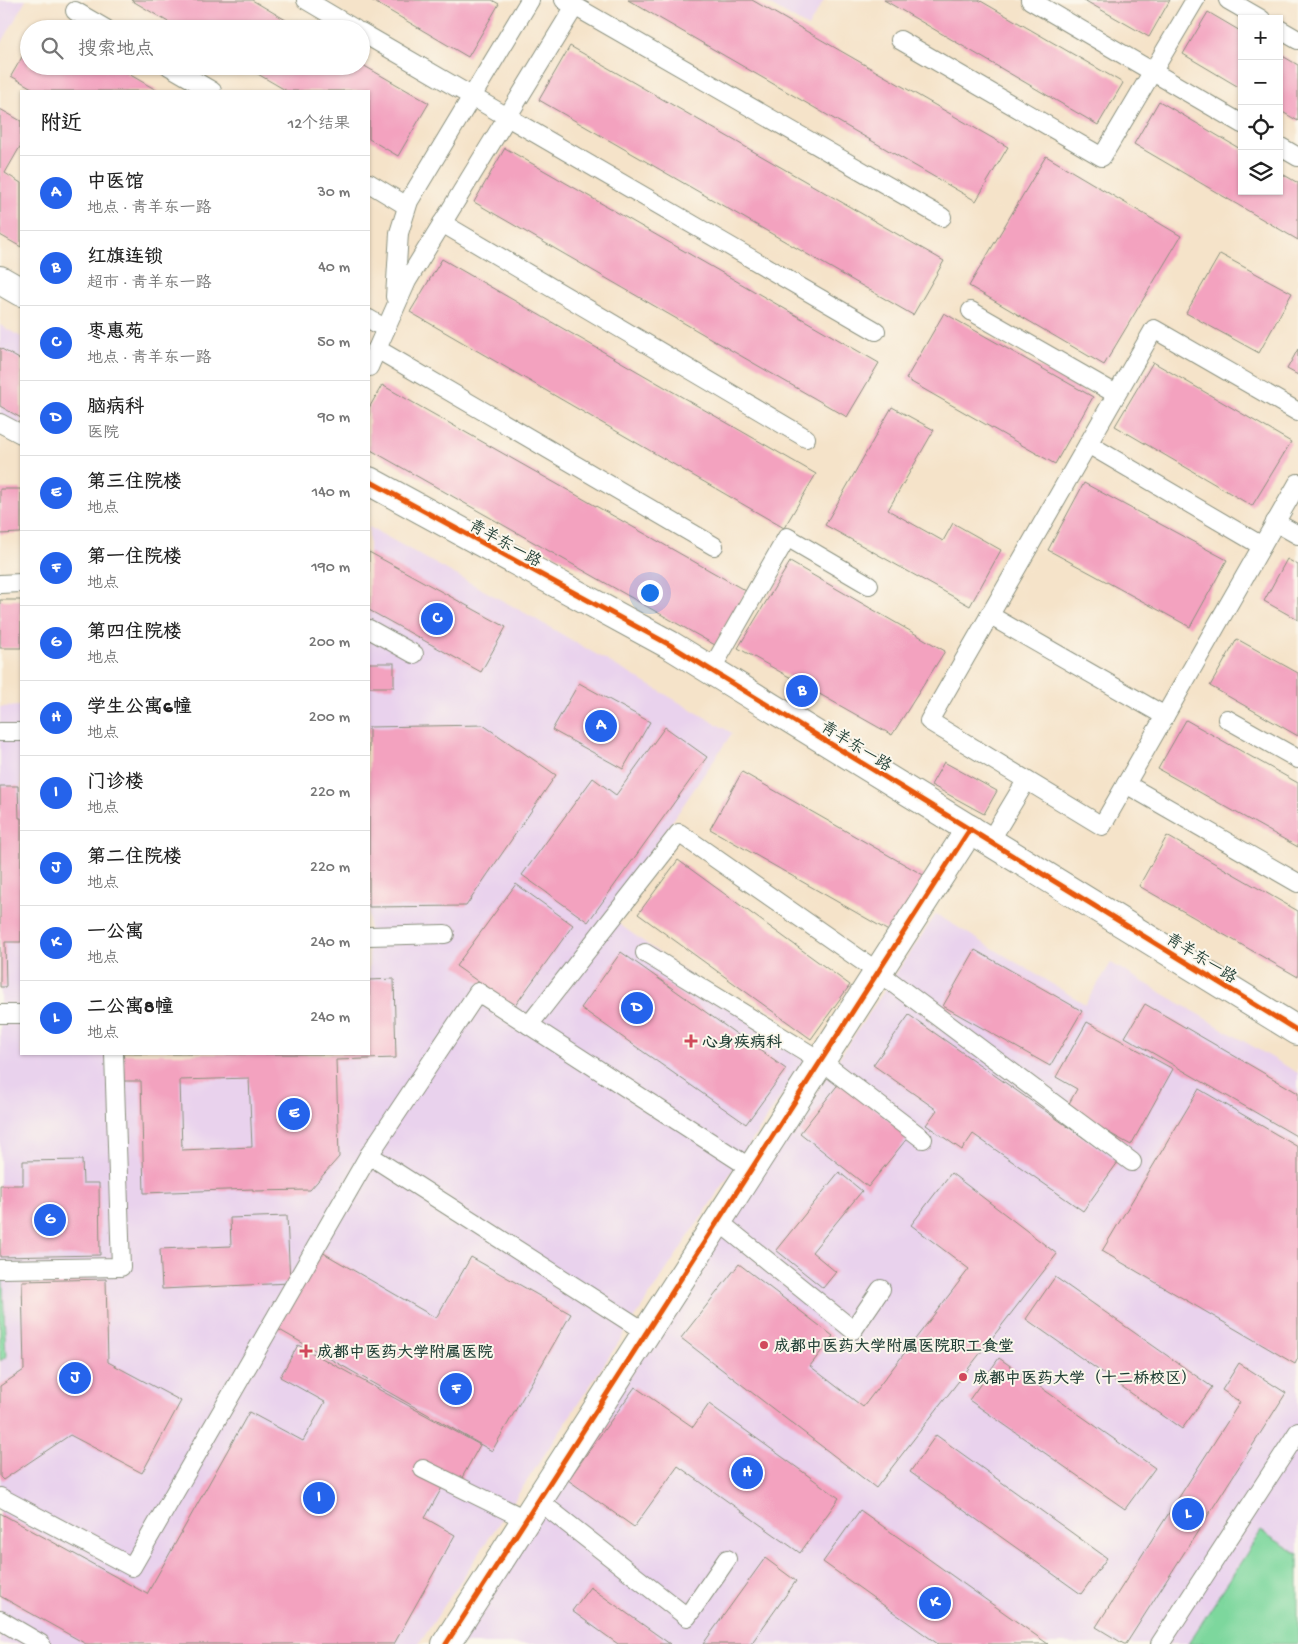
<!DOCTYPE html>
<html lang="zh">
<meta charset="utf-8">
<style>
body{margin:0;font-family:"Gochi Hand","LXGW WenKai TC",sans-serif;background:#f6f6f6;color:#222}
.controls{position:absolute;right:15px;top:15px;display:grid;overflow:hidden;border-radius:0px;box-shadow:0 1px 4px #0004}
.controls button{width:45px;height:45px;display:grid;place-items:center;padding:0;border:0;border-bottom:1px solid #e0e0e0;background:#fff;color:#222;font:25px sans-serif}
.you{position:absolute;left:649px;top:592px;width:18px;height:18px;margin:-12px;border:4px solid #fff;border-radius:50%;background:#1a73e8;box-shadow:0 0 0 8px #1a73e833}
.badge{display:grid;place-items:center;width:32px;height:32px;border-radius:50%;background:#2563eb;color:#fff;font-size:16px;font-weight:700}
.pin{position:absolute;translate:-50% -50%;border:2px solid #fff;box-shadow:0 1px 5px #0006}
.list{margin:0;padding:0;list-style:none}
h2{display:flex;justify-content:space-between;align-items:center;height:65px;margin:0;padding:0 20px;font-size:21px}
h2 small{font-size:16px;font-weight:400;color:#767676}
.list li{display:grid;grid-template-columns:32px 1fr auto;gap:15px;align-items:center;box-sizing:border-box;height:75px;padding:0 20px;border-top:1px solid #e0e0e0}
.list b{display:block;font-size:19px;white-space:nowrap}
.list p{margin:0;font-size:16px;white-space:nowrap;color:#767676}
.list em{font-size:16px;font-style:normal;color:#767676}
.icon{flex:none;width:28px;height:28px;fill:none;stroke:currentColor;stroke-width:2;stroke-linecap:round;stroke-linejoin:round}
.map{position:relative;flex:none;width:1298px;height:1644px;overflow:hidden}
.search{position:absolute;background:#fff;box-shadow:0 1px 4px #0004;left:20px;top:20px;width:350px;height:55px;display:flex;align-items:center;gap:12px;box-sizing:border-box;padding:0 18px;border-radius:28px;color:#767676;font-size:19px}
.panel{position:absolute;background:#fff;box-shadow:0 1px 4px #0004;left:20px;top:90px;width:350px;height:965px;border-radius:0px}
.map>svg:first-child{display:block}
.built{fill:#e9d2ed}
.green{fill:#7dd79d;stroke:#4e8a68}
.building{fill:#f3a2bf;fill-rule:evenodd}
.lines{fill:none;stroke-linecap:round;stroke-linejoin:round}
.lane-casing{stroke:#8a907e;stroke-width:20}
.street-casing{stroke:#8a907e;stroke-width:30}
.lane{stroke:#fff;stroke-width:18}
.street{stroke:#fff;stroke-width:28}
.cycleway-casing{stroke:#fbf7ec;stroke-width:8}
.cycleway{stroke:#e8590c;stroke-width:5}
.poi-dot{fill:#d1495b;stroke:#fbf7ec;stroke-width:2}
.labels{text-anchor:middle;stroke-width:4;stroke-linejoin:round;paint-order:stroke}
.street-label{font-size:16px;fill:#1f3d34;stroke:#fbf7ec}
.poi-label{font-size:16px;font-weight:bold;fill:#1f3d34;stroke:#fbf7ec;text-anchor:start}
</style>
<div class="map">
<svg width="1298" height="1644" viewBox="0 0 1298 1644">
<rect width="100%" height="100%" fill="#fbf7ec"/>
<filter id="ink" filterUnits="userSpaceOnUse"><feTurbulence type="fractalNoise" baseFrequency=".02" numOctaves="2"/><feDisplacementMap in="SourceGraphic" scale="10" xChannelSelector="R" yChannelSelector="G"/><feConvolveMatrix kernelMatrix="1 2 1 2 8 2 1 2 1" color-interpolation-filters="sRGB"/></filter>
<filter id="wash" filterUnits="userSpaceOnUse"><feTurbulence type="fractalNoise" baseFrequency=".0096" numOctaves="4" result="noise"/><feDisplacementMap in="SourceGraphic" scale="20" xChannelSelector="R" yChannelSelector="G"/><feGaussianBlur stdDeviation="1.12" result="paint"/><feColorMatrix in="noise" values="0 0 0 0 0 0 0 0 0 0 0 0 0 0 0 0 0 1.4 0 .05"/><feComposite in="paint" operator="in"/></filter>
<g filter="url(#wash)">
<rect width="100%" height="100%" fill="#f5e3c9"/>
<g class="built">
<path d="M0 0H26L0 46Z"/>
<path d="M762 0H824L808 27Z"/>
<path d="M0 325 21 337V434L0 423Z"/>
<path d="M369 527 525 613 732 733 608 916 806 1059 419 1644H0V707L21 706V1054H369Z"/>
<path d="M936 914 1085 1004 1111 963 1298 1073V1644H459L732 1217Z"/>
</g>
<g class="green">
<path d="M0 1264H2L6 1357 0 1361Z"/>
<path d="M1261 1531 1298 1554V1644H1188Z"/>
</g>
<g id="blocks">
<g class="building">
<path d="M131 0H252L301 29H180Z"/>
<path d="M371 0H492L499 4 468 57Z"/>
<path d="M628 0H752L1008 147 976 201Z"/>
<path d="M884 0H979L1123 83 1098 125Z"/>
<path d="M1084 0H1170L1149 37Z"/>
<path d="M1208 12 1242 32V89L1183 54Z"/>
<path d="M29 45V66H115L158 91H37L11 76Z"/>
<path d="M570 46 944 261 913 315 539 100Z"/>
<path d="M1279 54 1298 65V121L1279 110Z"/>
<path d="M361 64 429 103 398 156 369 139V91H287L244 66H361Z"/>
<path d="M1159 101 1242 150V191H1279V172L1298 183V240L1134 144Z"/>
<path d="M0 109 21 121V145L5 173 21 183V247L0 235Z"/>
<path d="M505 148 879 363 847 417 474 202Z"/>
<path d="M1046 156 1181 236 1104 365 969 286Z"/>
<path d="M1220 254 1292 293 1259 353 1186 313Z"/>
<path d="M442 259 816 474 784 528 410 312Z"/>
<path d="M944 313 1093 397 1055 464 906 379Z"/>
<path d="M0 348 21 360V418L0 406Z"/>
<path d="M1298 349V375L1287 369Z"/>
<path d="M1153 362 1291 442 1252 506 1115 426Z"/>
<path d="M382 385 746 591 715 645 369 449V408Z"/>
<path d="M892 407 934 430 888 510 943 541 953 523 1001 550 970 606 825 525Z"/>
<path d="M1084 483 1227 560 1190 627 1048 550Z"/>
<path d="M0 489H21V533L0 534Z"/>
<path d="M369 552 506 627 481 672 369 610Z"/>
<path d="M1287 559 1298 565V620L1264 601Z"/>
<path d="M790 562 945 651 892 735 738 648Z"/>
<rect x="0" y="600" width="21" height="48"/>
<path d="M1237 639 1298 673V736L1210 686Z"/>
<rect x="369" y="663" width="25" height="24"/>
<path d="M579 683 650 722 623 769 552 730Z"/>
<path d="M1186 720 1298 783V847L1158 769Z"/>
<path d="M483 725 556 775 466 906 369 907V727Z"/>
<path d="M665 727 707 757 588 922 522 875 593 778 616 795Z"/>
<path d="M944 762 997 791 984 814 931 785Z"/>
<path d="M742 772 925 876 892 933 710 829Z"/>
<path d="M0 786H18L19 818H21V942H5L6 987H0Z"/>
<path d="M1167 836 1298 911V977L1139 886Z"/>
<path d="M678 860 850 985 811 1039 638 914Z"/>
<path d="M516 884 573 925 514 1007 456 966Z"/>
<path d="M975 950 1082 1011 1050 1066 943 1006Z"/>
<path d="M621 952 786 1069 746 1124 581 1008Z"/>
<path d="M394 979 396 1058 336 1060 339 1157 310 1190 253 1191V1189L144 1193 141 1081H124L123 1054H369V980ZM249 1078 252 1147 182 1150 180 1080Z"/>
<path d="M1145 1004 1298 1093V1137L1125 1037Z"/>
<path d="M909 1015 1118 1162 1083 1211 973 1134 962 1150 926 1125 937 1110 873 1065Z"/>
<path d="M1087 1022 1173 1069 1131 1145 1066 1109 1077 1089 1056 1077Z"/>
<path d="M840 1082 909 1136 868 1187 800 1133Z"/>
<path d="M1199 1089 1298 1147V1358L1295 1364 1102 1251Z"/>
<path d="M82 1160 83 1183H99L100 1255 0 1257V1185H23V1161Z"/>
<path d="M839 1172 862 1191 812 1252 836 1272 823 1288 776 1250Z"/>
<path d="M951 1173 1057 1254 876 1488 681 1338 739 1264 833 1336 810 1366 863 1407 969 1269 911 1225Z"/>
<path d="M287 1216 290 1283 162 1289 160 1249 231 1246 230 1218Z"/>
<path d="M320 1251 436 1318 471 1257 571 1314 492 1451 276 1328Z"/>
<path d="M1055 1277 1212 1387 1182 1429 1026 1319Z"/>
<path d="M106 1279 108 1362 181 1401 142 1473 70 1435 3 1480 0 1477V1386L24 1370 22 1281Z"/>
<path d="M298 1345 480 1445 459 1483 448 1477 425 1518 455 1535 394 1644H86L0 1596V1513L147 1594 249 1412 303 1441 325 1402 280 1377Z"/>
<path d="M999 1358 1155 1468 1125 1509 969 1400Z"/>
<path d="M1239 1363 1286 1393 1126 1644H1124L1096 1627 1240 1402 1222 1390Z"/>
<path d="M635 1387 693 1427 709 1404 839 1498 800 1553 678 1466 634 1527 568 1480Z"/>
<path d="M936 1435 1107 1558 1081 1594 910 1472Z"/>
<path d="M860 1510 1048 1644H938L823 1562Z"/>
<path d="M765 1558 796 1581 751 1644H703Z"/>
<path d="M590 1587 670 1644H618L572 1611Z"/>
</g>
</g>
</g>
<g filter="url(#ink)">
<use href="#blocks" fill-opacity="0" stroke="#8a907e" stroke-width="1"/>
<g class="lines">
<g class="lane-casing">
<g id="lane">
<path d="M306 0 355 29"/>
<path d="M564 0 942 217"/>
<path d="M1030 0 1242 124"/>
<path d="M1228 0 1261 19"/>
<path d="M75 11 106 29"/>
<path d="M1279 29 1298 40"/>
<path d="M361 32 876 331"/>
<path d="M900 40 1102 157 1195 0"/>
<path d="M169 66 212 91"/>
<path d="M1279 146 1298 157"/>
<path d="M369 183 407 206"/>
<path d="M442 223 806 438"/>
<path d="M395 297 399 233 409 201 530 0"/>
<path d="M971 311 1116 394"/>
<path d="M369 319 386 329"/>
<path d="M377 349 714 546"/>
<path d="M369 367 407 281 575 6"/>
<path d="M1298 412 1154 329 929 721 1102 826 1298 483"/>
<path d="M0 423 21 434"/>
<path d="M1088 444 1262 546"/>
<path d="M1275 522 1298 535"/>
<path d="M0 584 21 583"/>
<path d="M989 615 1165 716"/>
<path d="M369 629 414 654"/>
<path d="M711 670 787 537 869 585"/>
<path d="M1227 719 1298 759"/>
<path d="M0 732H21"/>
<path d="M1126 784 1298 883"/>
<path d="M990 841 1026 781"/>
<path d="M369 936 445 934"/>
<path d="M645 953 821 1061 923 1139"/>
<path d="M0 1014H21"/>
<path d="M529 1025 679 833 878 972 1132 1162"/>
<path d="M369 1155 647 1333"/>
<path d="M718 1221 853 1330 881 1289"/>
<path d="M0 1269 121 1267 114 1054"/>
<path d="M423 1469 527 1520"/>
<path d="M0 1497 132 1567 369 1155 478 992 752 1169"/>
<path d="M539 1501 687 1617 727 1559"/>
<path d="M0 1620 41 1644"/>
<path d="M1160 1644 1298 1432"/>
</g>
</g>
<g class="street-casing">
<g id="street">
<path d="M0 280 21 292"/>
<path d="M369 481 670 645 1298 1031"/>
<path d="M446 1644 970 829"/>
</g>
</g>
<use href="#lane" class="lane"/>
<use href="#street" class="street"/>
<g class="cycleway-casing">
<g id="cycleway">
<path d="M369 481 670 645 1298 1031"/>
<path d="M446 1644 970 829"/>
</g>
</g>
<use href="#cycleway" class="cycleway"/>
</g>
</g>
<g class="poi-dot">
<path d="M688.5 1033.5h5v5h5v5h-5v5h-5v-5h-5v-5h5z"/>
<circle cx="764" cy="1345" r="5"/>
<path d="M303.5 1343.5h5v5h5v5h-5v5h-5v-5h-5v-5h5z"/>
<circle cx="963" cy="1377" r="5"/>
</g>
<g class="labels">
<g class="street-label">
<text transform="translate(506 542) rotate(29)" y="6">青羊东一路</text>
<text transform="translate(857 745) rotate(32)" y="6">青羊东一路</text>
<text transform="translate(1202 957) rotate(32)" y="6">青羊东一路</text>
</g>
<g class="poi-label">
<text x="702" y="1047">心身疾病科</text>
<text x="774" y="1351">成都中医药大学附属医院职工食堂</text>
<text x="317" y="1357">成都中医药大学附属医院</text>
<text x="973" y="1383">成都中医药大学（十二桥校区）</text>
</g>
</g>
</svg>
<div class="controls">
<button>+</button>
<button>−</button>
<button><svg class="icon" aria-label="locate" viewBox="0 0 24 24"><circle cx="12" cy="12" r="6"/><path d="M12 2v4M12 18v4M2 12h4M18 12h4"/></svg></button>
<button><svg class="icon" aria-label="layers" viewBox="0 0 24 24"><path d="M12 4l9 5-9 5-9-5zM3 14l9 5 9-5"/></svg></button>
</div>
<div class="you"></div>
<div class="pin badge" style="left:601px;top:726px">A</div>
<div class="pin badge" style="left:802px;top:691px">B</div>
<div class="pin badge" style="left:437px;top:619px">C</div>
<div class="pin badge" style="left:637px;top:1008px">D</div>
<div class="pin badge" style="left:294px;top:1114px">E</div>
<div class="pin badge" style="left:456px;top:1389px">F</div>
<div class="pin badge" style="left:50px;top:1220px">G</div>
<div class="pin badge" style="left:747px;top:1473px">H</div>
<div class="pin badge" style="left:319px;top:1498px">I</div>
<div class="pin badge" style="left:75px;top:1378px">J</div>
<div class="pin badge" style="left:935px;top:1603px">K</div>
<div class="pin badge" style="left:1188px;top:1514px">L</div>
<div class="search"><svg class="icon" aria-label="search" viewBox="0 0 24 24"><circle cx="10" cy="10" r="6"/><path d="M15 15l6 6"/></svg>搜索地点</div>
<section class="panel">
<h2>附近<small>12个结果</small></h2>
<ul class="list">
<li><span class="badge">A</span><div><b>中医馆</b><p>地点 · 青羊东一路</p></div><em>30 m</em></li>
<li><span class="badge">B</span><div><b>红旗连锁</b><p>超市 · 青羊东一路</p></div><em>40 m</em></li>
<li><span class="badge">C</span><div><b>枣惠苑</b><p>地点 · 青羊东一路</p></div><em>50 m</em></li>
<li><span class="badge">D</span><div><b>脑病科</b><p>医院</p></div><em>90 m</em></li>
<li><span class="badge">E</span><div><b>第三住院楼</b><p>地点</p></div><em>140 m</em></li>
<li><span class="badge">F</span><div><b>第一住院楼</b><p>地点</p></div><em>190 m</em></li>
<li><span class="badge">G</span><div><b>第四住院楼</b><p>地点</p></div><em>200 m</em></li>
<li><span class="badge">H</span><div><b>学生公寓6幢</b><p>地点</p></div><em>200 m</em></li>
<li><span class="badge">I</span><div><b>门诊楼</b><p>地点</p></div><em>220 m</em></li>
<li><span class="badge">J</span><div><b>第二住院楼</b><p>地点</p></div><em>220 m</em></li>
<li><span class="badge">K</span><div><b>一公寓</b><p>地点</p></div><em>240 m</em></li>
<li><span class="badge">L</span><div><b>二公寓8幢</b><p>地点</p></div><em>240 m</em></li>
</ul>
</section>
</div>
